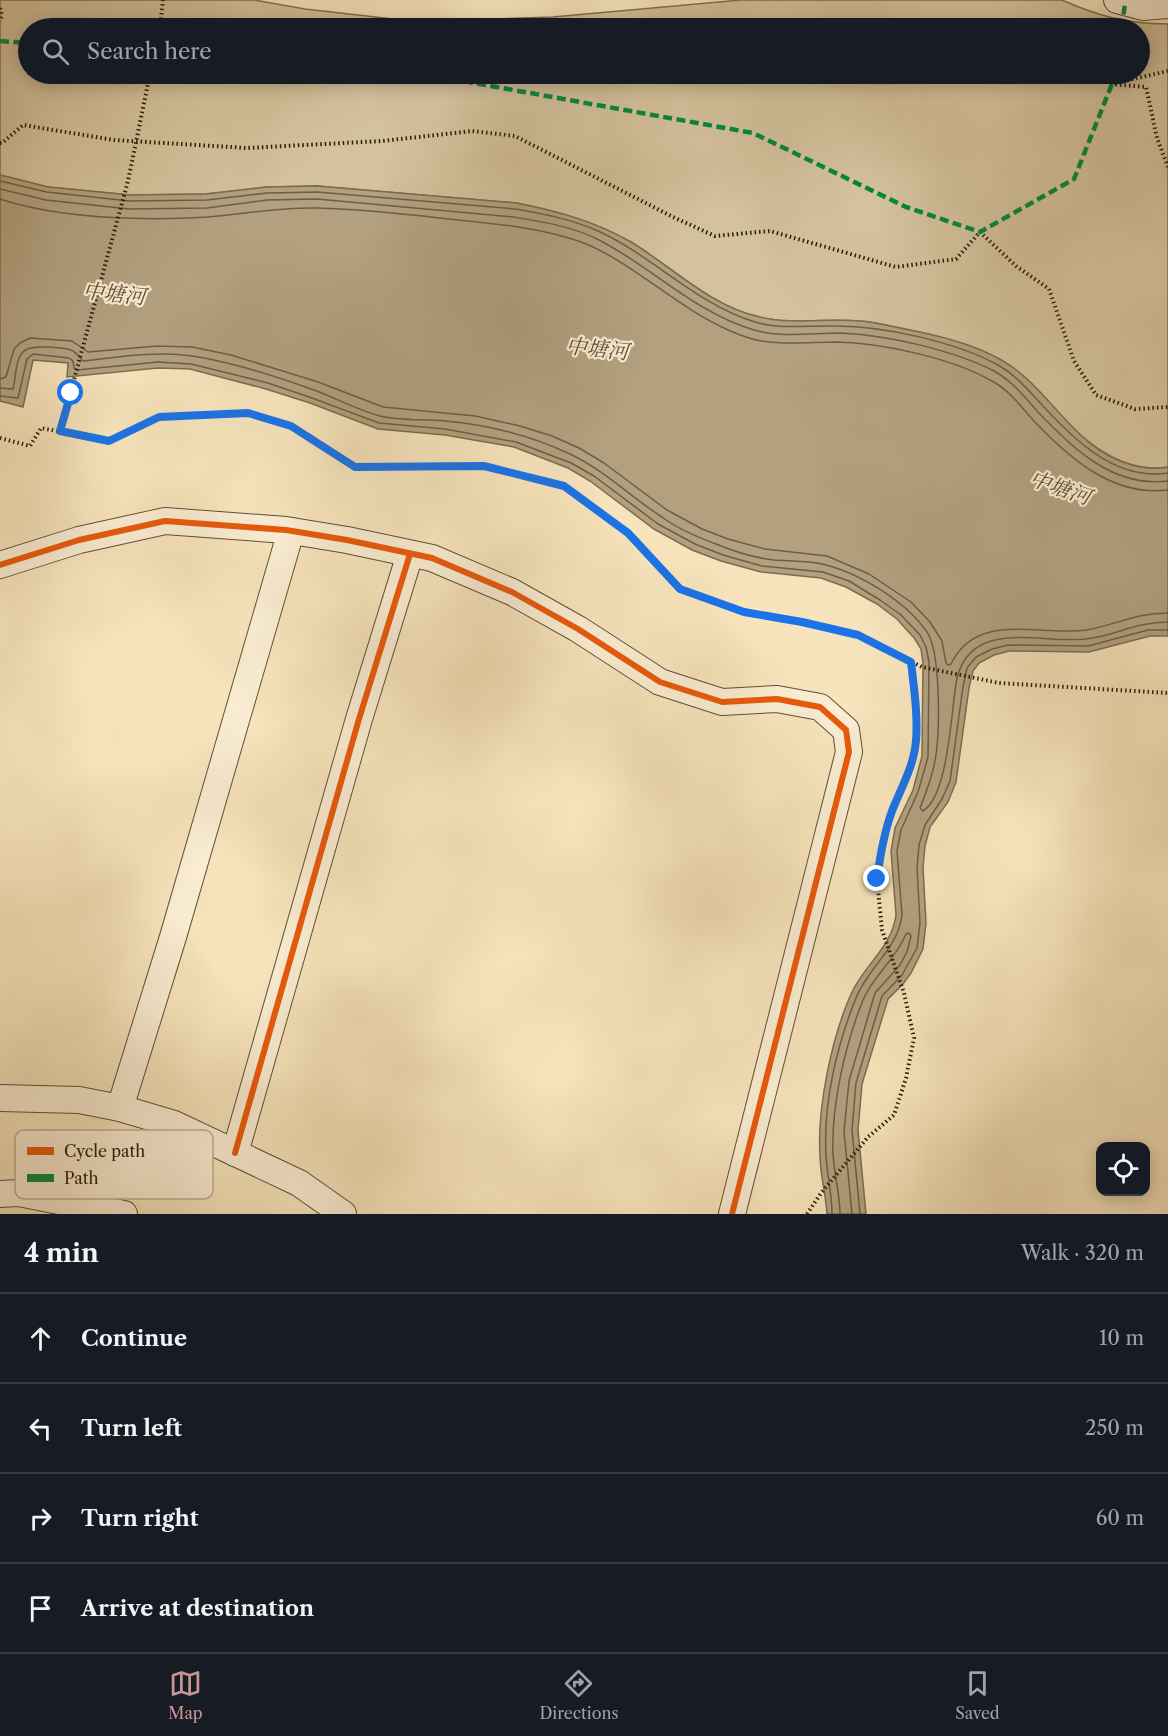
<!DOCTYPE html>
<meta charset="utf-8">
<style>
body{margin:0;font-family:"Libre Caslon Text","Noto Serif SC",serif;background:#242831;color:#f1f3f6}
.controls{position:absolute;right:18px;bottom:18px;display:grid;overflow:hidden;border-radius:12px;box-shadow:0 3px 15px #0003}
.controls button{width:54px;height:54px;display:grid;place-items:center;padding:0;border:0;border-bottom:2px solid #363941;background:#171b24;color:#f1f3f6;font:30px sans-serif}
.stop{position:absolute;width:18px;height:18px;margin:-14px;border:4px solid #1a73e8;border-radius:50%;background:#fff}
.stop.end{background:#1a73e8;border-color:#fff;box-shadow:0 2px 6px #0008}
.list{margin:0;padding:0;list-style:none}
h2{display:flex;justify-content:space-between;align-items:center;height:78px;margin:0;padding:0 24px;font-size:26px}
h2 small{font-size:20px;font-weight:400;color:#9ea1a6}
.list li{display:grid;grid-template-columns:39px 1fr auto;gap:18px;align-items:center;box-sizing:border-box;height:90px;padding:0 24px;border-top:2px solid #363941}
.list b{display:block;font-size:22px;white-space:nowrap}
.list em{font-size:20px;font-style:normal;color:#9ea1a6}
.icon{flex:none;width:33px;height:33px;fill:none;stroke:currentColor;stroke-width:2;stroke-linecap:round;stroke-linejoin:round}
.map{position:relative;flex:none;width:1168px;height:1214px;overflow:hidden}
.search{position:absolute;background:#171b24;box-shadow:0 3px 15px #0003;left:18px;right:18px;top:18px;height:66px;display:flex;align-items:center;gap:15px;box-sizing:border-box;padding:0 21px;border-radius:33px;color:#9ea1a6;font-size:22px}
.sheet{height:438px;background:#171b24}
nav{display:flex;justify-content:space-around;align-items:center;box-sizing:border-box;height:84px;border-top:2px solid #363941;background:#171b24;font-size:16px;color:#9ea1a6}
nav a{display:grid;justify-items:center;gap:3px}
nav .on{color:#c59692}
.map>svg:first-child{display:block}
.green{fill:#d4c29d;stroke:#807052;stroke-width:1.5;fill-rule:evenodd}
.water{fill:#b2a07f;stroke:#7c6c4f;stroke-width:1.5}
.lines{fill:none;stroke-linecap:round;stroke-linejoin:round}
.shore{stroke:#6e5e44;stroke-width:1.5}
.minor-casing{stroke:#5e4f35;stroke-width:28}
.path{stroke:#2b1d08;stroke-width:4;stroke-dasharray:1.5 3;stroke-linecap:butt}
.minor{stroke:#faedd3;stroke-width:26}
.quiet{stroke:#00873e;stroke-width:4.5;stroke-dasharray:9 4.5;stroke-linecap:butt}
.cycleway-casing{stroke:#faedd3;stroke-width:10}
.cycleway{stroke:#e8590c;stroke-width:6}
.route{stroke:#1a73e8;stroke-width:8}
.labels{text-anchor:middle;stroke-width:4.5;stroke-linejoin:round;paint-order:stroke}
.water-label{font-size:21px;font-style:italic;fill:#615138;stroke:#faedd3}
.key{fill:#faedd3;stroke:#bcaf96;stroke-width:1.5}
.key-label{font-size:16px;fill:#2b1d08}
</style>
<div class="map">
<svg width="1168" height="1214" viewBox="0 0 1168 1214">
<rect width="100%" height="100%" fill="#f7e4bc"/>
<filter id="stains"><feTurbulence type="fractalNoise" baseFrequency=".00333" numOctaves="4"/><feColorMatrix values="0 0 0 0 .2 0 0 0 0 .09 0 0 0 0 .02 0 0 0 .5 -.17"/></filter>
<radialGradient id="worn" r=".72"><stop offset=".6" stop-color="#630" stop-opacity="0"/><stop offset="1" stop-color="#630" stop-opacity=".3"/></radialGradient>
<path class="green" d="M0 0H254L305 9 393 19 468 20 553 17 741 0H1062C1098 16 1128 24 1168 24V467C1110 476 1066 422 1029 386 1020 377 1010 364 999 359 966 342 930 334 895 327 883 325 871 321 859 321 826 318 792 325 759 317 711 306 672 267 631 242 594 221 557 211 516 203L317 186 266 187 206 194 130 195 48 187 0 175ZM28 28H1140V74H28Z"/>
<path class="water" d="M0 175 48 187 130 195 206 194 266 187 317 186 516 203C557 211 594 221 631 242 672 267 711 307 760 317 792 325 827 318 859 321 871 321 883 325 895 327 931 334 971 342 1003 361 1051 389 1074 450 1132 465 1144 468 1156 470 1168 467V636H1150L1089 652 1009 651 994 655 979 663 973 671 969 688 956 782 948 802 930 827 925 846 923 867 926 923 923 949 911 973 903 984 888 999 862 1084 858 1130 866 1214H827C826 1194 820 1175 820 1155 817 1107 832 1037 851 994 864 965 892 947 896 915L891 851 895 828 913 790 922 756 923 663 921 649 915 639 897 619 877 604 846 587 821 578 761 572 721 561 692 550 654 529 590 481 568 468 514 447 445 435 378 429 310 403 266 389 190 369 158 368 67 377 68 363 33 360 23 407 0 401Z"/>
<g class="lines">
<g class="shore">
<path d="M0 181 47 192 129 201 207 200 267 193 317 192 515 209C543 214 572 219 598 231 653 256 696 304 755 322 780 330 810 325 836 326 884 326 956 342 998 365 1016 375 1028 390 1042 405 1075 440 1115 481 1168 473"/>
<path d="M0 189 46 200 129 209 207 208 267 200 317 199 514 217C542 222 571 226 597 239 651 266 695 313 754 330 781 338 812 333 840 333 887 335 953 350 994 371 1012 381 1024 396 1037 411 1072 448 1113 488 1168 481"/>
<path d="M0 199C60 219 145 221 208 217 245 214 280 207 317 208 382 210 448 219 512 226 539 230 566 235 591 246 647 272 691 321 752 339 779 346 809 342 837 342 882 343 951 358 990 380 1008 389 1020 405 1033 420 1068 457 1112 497 1168 490"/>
<path d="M0 379 6 377 14 349 20 343 30 338 72 341 88 352 157 346 192 347 231 355 273 368 318 382 383 407 475 416 520 426 552 436 579 448 604 463 667 510 702 529 728 539 765 549 827 556 869 574 911 602 930 622 942 641 946 663 948 665 951 664C977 610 1041 637 1086 630 1116 625 1135 613 1168 613"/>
<path d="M0 388 13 389C16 378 15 360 23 352 29 344 65 347 73 351 78 354 80 358 83 361 119 357 156 351 192 356 233 362 275 376 314 390 336 398 357 410 380 416 401 421 424 419 445 421 489 425 533 436 572 455 605 471 631 497 662 517 678 529 697 537 716 544 733 551 754 558 774 560 788 561 803 561 817 563 855 570 905 600 927 632 941 652 940 735 935 761 932 777 926 793 920 808L923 811C949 795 951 709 957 678 972 618 1042 644 1086 639 1115 636 1135 622 1168 622"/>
<path d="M0 396 18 398 27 359 33 354 69 358 73 361 74 368 77 370 158 362 191 364 268 383 312 398 379 423 445 429 516 442 571 463 594 476 658 524 695 544 723 555 762 566 823 572 849 581 880 600 901 615 920 635 926 647 929 662 928 757 918 792 901 830 897 851 902 915C898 949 868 967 856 998 837 1045 823 1103 826 1155 827 1175 832 1194 832 1214"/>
<path d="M840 1214C840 1194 834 1174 833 1154 831 1106 845 1045 863 1000 873 976 896 959 906 934L909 933 911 936 907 952 900 965 875 993 849 1081 844 1131 852 1214"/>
<path d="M860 1214 852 1130 856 1083 882 996 902 975 917 948 920 923 917 868 919 845 925 825 942 799 950 781 963 687 967 668 976 657 992 649 1008 645 1088 646 1148 630H1168"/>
</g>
<g class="minor-casing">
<g id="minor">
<path d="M1117 0 1143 7 1168 5"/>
<path d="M0 565 79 540 165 521 286 530 347 540 432 558 512 592 578 629 660 682 722 702 777 699 820 707 846 730 849 752 732 1214"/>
<path d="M0 1098 79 1100 120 1108 174 1124 299 1183 343 1214"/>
<path d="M120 1108 173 937 291 531"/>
<path d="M235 1153 359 719 410 554"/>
<path d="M0 1194 19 1193 124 1214"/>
</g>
</g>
<g class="path">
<path d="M0 8 2 15 0 21"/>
<path d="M160 28 163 0"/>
<path d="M1168 71 1111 84 1146 87 1157 138 1168 167"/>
<path d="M0 143H2L23 125 114 140 247 148 382 141 472 131 515 136 673 217 715 236 770 231 896 267 956 259 980 232 1016 266 1049 289 1074 361 1096 395 1135 409 1168 407"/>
<path d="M60 431 128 181 150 74"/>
<path d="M0 438 30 446 41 428 109 441 159 417 248 413 291 426 355 467 484 466 564 486 628 533 680 589 744 612 802 622 858 635 922 667 999 683 1168 693"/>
<path d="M807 1214 821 1193 868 1137 894 1115 906 1078 914 1038 904 993 882 930 877 879 881 846 892 812 909 772 916 742 915 706 911 662"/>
</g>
<use href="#minor" class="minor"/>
<g class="quiet">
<path d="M1122 28 1125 3"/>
<path d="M0 41 28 43"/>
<path d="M424 74 753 133 906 207 980 232 1074 179 1116 74"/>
</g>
<g class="cycleway-casing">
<g id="cycleway">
<path d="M0 565 79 540 165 521 286 530 347 540 432 558 512 592 578 629 660 682 722 702 777 699 820 707 846 730 849 752 732 1214"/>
<path d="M235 1153 359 719 410 554"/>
</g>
</g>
<use href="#cycleway" class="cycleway"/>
</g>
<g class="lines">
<path class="route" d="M71 393 60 431 109 441 159 417 248 413 291 426 355 467 484 466 564 486 628 533 680 589 744 612 802 622 858 635 911 662C914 688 918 715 916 741 914 766 901 788 892 811 884 833 880 856 877 879"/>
</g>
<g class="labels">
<g class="water-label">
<text transform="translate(114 294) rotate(6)" y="7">中塘河</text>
<text transform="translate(597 349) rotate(6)" y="7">中塘河</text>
<text transform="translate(1060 488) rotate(19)" y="7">中塘河</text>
</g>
</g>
<rect x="15" y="1130" width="198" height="69" rx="9" class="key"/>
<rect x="27" y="1147" width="27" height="8" fill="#e8590c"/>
<rect x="27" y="1174" width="27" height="8" fill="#00873e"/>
<g class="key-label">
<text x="64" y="1157">Cycle path</text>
<text x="64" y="1184">Path</text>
</g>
<rect width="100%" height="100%" filter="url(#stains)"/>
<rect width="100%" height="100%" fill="url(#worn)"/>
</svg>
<div class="controls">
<button><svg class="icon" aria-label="locate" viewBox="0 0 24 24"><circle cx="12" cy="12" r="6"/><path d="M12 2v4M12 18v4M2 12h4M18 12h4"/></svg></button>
</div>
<div class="stop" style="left:71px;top:393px"></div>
<div class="stop end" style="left:877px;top:879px"></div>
<div class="search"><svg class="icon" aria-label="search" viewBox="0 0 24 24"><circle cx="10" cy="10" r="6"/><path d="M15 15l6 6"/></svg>Search here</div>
</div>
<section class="sheet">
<h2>4 min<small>Walk · 320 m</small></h2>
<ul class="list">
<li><svg class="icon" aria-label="ahead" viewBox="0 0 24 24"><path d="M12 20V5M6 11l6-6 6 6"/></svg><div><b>Continue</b></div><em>10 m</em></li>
<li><svg class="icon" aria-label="left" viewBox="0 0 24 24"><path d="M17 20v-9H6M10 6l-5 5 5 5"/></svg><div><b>Turn left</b></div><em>250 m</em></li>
<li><svg class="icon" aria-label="right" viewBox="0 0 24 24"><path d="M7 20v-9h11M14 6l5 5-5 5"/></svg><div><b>Turn right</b></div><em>60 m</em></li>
<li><svg class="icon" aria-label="arrive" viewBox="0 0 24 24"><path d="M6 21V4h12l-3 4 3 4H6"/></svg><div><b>Arrive at destination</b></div></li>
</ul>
</section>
<nav>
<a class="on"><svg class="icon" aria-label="map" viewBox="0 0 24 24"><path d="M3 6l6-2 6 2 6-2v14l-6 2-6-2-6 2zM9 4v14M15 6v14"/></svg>Map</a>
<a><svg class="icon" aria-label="directions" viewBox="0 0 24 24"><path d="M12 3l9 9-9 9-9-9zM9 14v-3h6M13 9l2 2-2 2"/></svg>Directions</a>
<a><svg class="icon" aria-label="saved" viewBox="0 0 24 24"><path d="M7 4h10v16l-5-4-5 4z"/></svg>Saved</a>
</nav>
